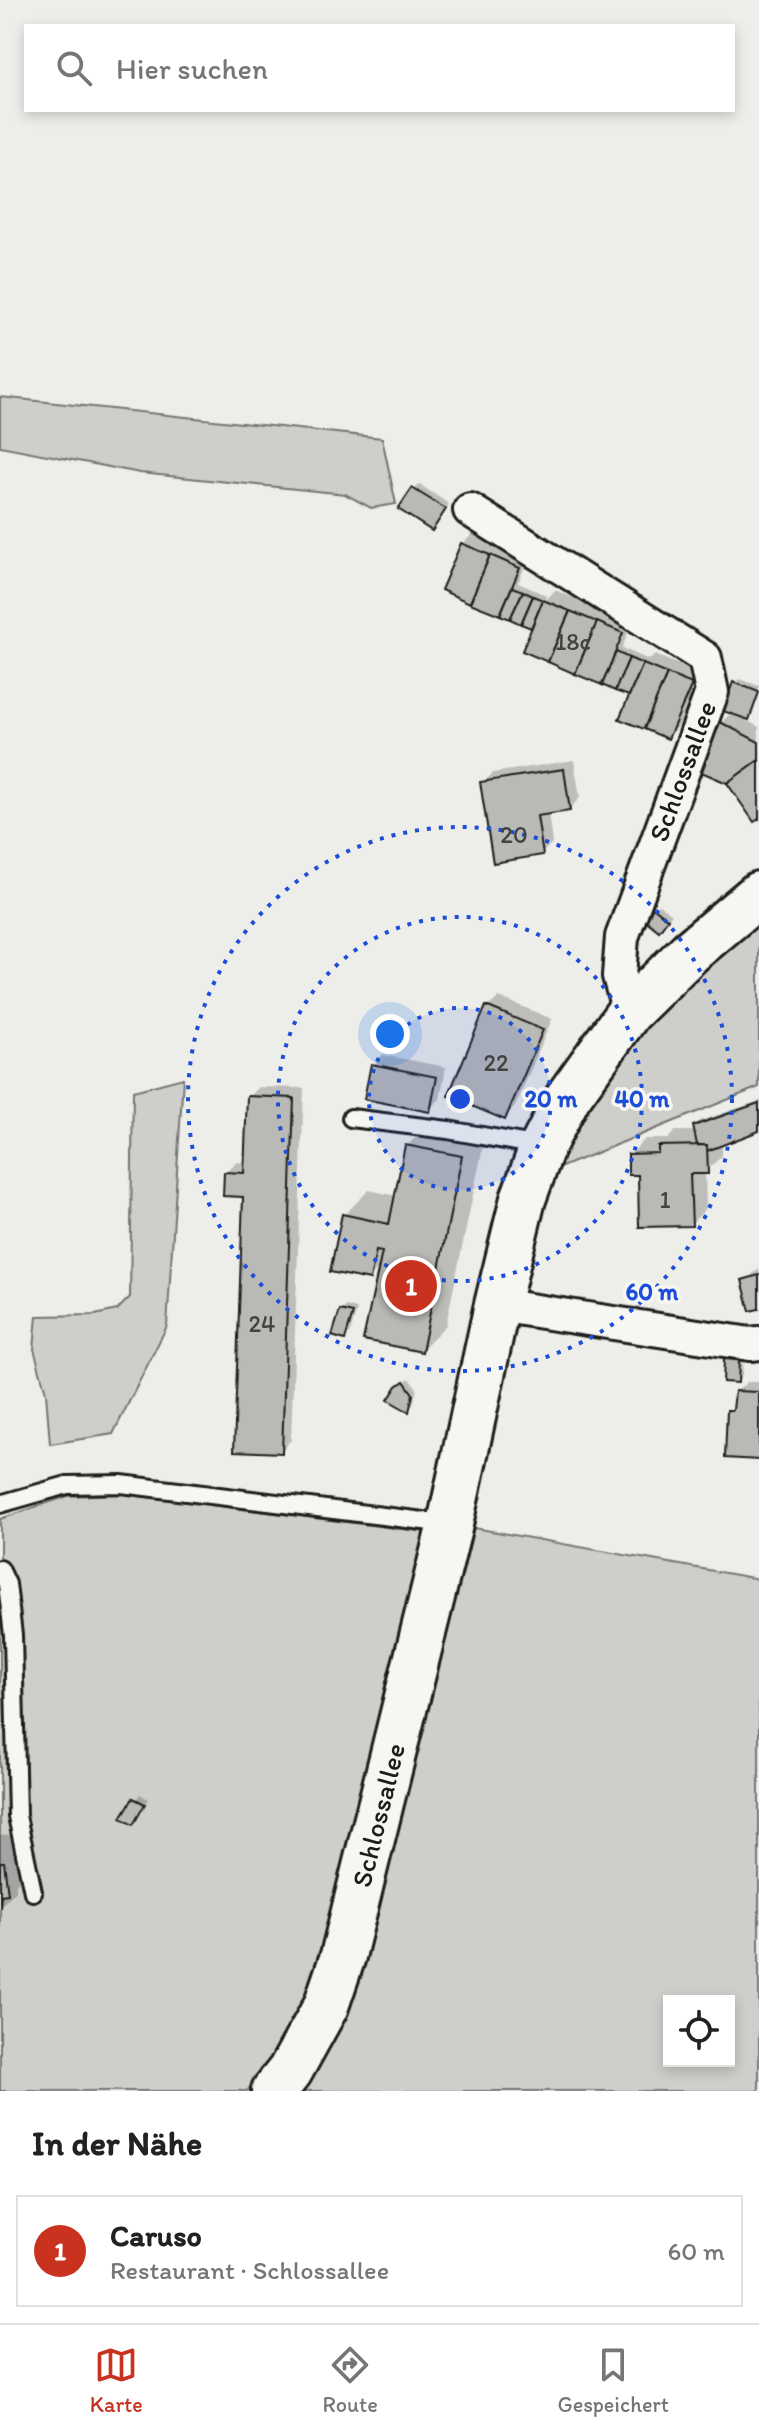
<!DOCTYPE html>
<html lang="de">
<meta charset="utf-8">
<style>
body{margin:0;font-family:Itim,sans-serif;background:#f6f6f6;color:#222}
.controls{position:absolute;right:24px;bottom:24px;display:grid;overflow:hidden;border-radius:0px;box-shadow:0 4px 12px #0003}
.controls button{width:72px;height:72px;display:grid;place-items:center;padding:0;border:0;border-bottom:2px solid #e0e0e0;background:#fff;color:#222;font:40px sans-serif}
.you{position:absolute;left:390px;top:1034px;width:28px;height:28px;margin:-20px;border:6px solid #fff;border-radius:50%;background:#1a73e8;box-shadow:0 0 0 12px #1a73e833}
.badge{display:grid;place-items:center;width:52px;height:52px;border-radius:50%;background:#c8321e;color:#fff;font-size:26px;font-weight:700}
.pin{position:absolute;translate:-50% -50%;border:4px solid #fff;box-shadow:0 2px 8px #0006}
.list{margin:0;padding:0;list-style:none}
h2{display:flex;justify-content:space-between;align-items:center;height:104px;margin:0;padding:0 32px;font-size:34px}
h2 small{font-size:26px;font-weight:400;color:#767676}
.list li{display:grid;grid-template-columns:52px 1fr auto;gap:24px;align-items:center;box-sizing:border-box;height:112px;margin:0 16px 16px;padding:0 16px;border:2px solid #e0e0e0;border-radius:0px}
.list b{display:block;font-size:30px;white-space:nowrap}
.list p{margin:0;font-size:26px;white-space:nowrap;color:#767676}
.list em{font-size:26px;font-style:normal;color:#767676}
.icon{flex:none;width:44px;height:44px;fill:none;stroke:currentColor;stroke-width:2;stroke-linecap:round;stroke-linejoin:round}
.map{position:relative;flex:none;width:759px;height:2091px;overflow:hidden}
.search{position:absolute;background:#fff;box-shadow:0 4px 12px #0003;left:24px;right:24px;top:24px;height:88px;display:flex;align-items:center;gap:20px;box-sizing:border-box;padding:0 28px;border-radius:0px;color:#767676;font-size:30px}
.sheet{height:232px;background:#fff}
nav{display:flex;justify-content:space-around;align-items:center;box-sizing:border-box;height:112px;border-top:2px solid #e0e0e0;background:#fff;font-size:22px;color:#767676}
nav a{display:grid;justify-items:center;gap:4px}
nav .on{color:#c8321e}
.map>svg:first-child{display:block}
.green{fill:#cececb;stroke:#757574;stroke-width:2;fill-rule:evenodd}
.shadow{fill:#0003}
.building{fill:#b9b9b6;stroke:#1c1c1c;stroke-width:2}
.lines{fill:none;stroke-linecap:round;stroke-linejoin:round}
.service-casing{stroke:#1c1c1c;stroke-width:22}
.minor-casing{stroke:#1c1c1c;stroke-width:38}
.secondary-casing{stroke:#1c1c1c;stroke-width:50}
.service{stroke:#f6f6f2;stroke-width:16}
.minor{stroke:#f6f6f2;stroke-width:32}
.secondary{stroke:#f6f6f2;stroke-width:44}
.ring{fill:none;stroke:#1d4ed8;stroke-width:4;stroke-dasharray:4 8}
.labels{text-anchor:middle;stroke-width:7;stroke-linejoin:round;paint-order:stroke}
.number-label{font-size:24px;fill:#434342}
.street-label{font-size:28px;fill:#1c1c1c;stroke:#f6f6f2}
.centre{fill:#1d4ed8;stroke:#f6f6f2;stroke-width:4}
.ring-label{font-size:24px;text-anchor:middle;font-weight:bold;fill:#1d4ed8;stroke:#f6f6f2;stroke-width:7;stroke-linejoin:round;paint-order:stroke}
</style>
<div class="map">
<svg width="759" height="2091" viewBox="0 0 759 2091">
<rect width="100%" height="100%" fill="#edede9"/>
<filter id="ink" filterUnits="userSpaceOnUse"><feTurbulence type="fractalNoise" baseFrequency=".0125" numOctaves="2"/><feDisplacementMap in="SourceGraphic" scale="16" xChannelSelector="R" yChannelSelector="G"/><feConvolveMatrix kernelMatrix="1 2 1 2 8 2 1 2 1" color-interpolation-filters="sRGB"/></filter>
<g filter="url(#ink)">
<g class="green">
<path d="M0 397 382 438 396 504 371 508 345 494 140 473 0 446Z"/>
<path d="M759 916V1087L549 1172 577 1115 663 997Z"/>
<path d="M183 1078 167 1326 113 1434 50 1444 46 1393 34 1349 37 1316 95 1315 117 1310 130 1297 133 1091Z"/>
<path d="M125 1494 434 1533 301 2025 247 2091H0V1519L68 1496Z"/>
<path d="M463 1526 759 1579V2091H291ZM669 2001H729V2061H669Z"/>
</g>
<g class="shadow">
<path d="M419 484 449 504 436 524 401 509Z"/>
<path d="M473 533 529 557 518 583 546 595 544 602 555 590 632 623 622 648 649 660 655 655 701 674 678 727 668 737 631 695 524 650 534 627 443 589 463 544Z"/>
<path d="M740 679 759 686V696L753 713 746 720 759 727V817L721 723 732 712 735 684Z"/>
<path d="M574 760 580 798 569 809 548 812 552 843 542 853 483 783 493 773Z"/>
<path d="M659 904 672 914 664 923 654 908Z"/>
<path d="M499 997 552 1019 515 1107 504 1117 488 1007Z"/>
<path d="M383 1055 446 1067 440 1099 430 1109 373 1065Z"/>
<path d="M259 1087 304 1088 291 1440 281 1451 245 1195 226 1173 236 1162 246 1163 249 1097Z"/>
<path d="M759 1101V1129L722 1143V1156L705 1172 706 1208 691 1224 640 1173 630 1155 645 1139H668L675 1131H696L695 1126 700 1121Z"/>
<path d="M432 1121 486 1132 446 1325 421 1350 381 1266 369 1278 344 1215 369 1190 397 1196 407 1146Z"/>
<path d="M759 1269V1306L744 1281Z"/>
<path d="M346 1306 357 1309 350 1333 345 1337 342 1311Z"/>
<path d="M731 1355 743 1356 742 1376 737 1381 726 1360Z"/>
<path d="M409 1378 417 1388 413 1405 408 1410 404 1382Z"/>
<path d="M747 1382H759V1458L729 1411 736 1404V1392Z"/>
<path d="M140 1794 148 1799 137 1818H124Z"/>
<path d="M11 1835 12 1848H19L22 1877 16 1884V1891L0 1906V1836Z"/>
</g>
<g class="building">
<path d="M412 488 446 509 432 531 398 509Z"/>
<path d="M461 543 490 555 470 603 441 590Z"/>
<path d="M490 555 520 568 500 615 470 603Z"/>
<path d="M512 587 523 591 510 619 500 615Z"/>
<path d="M523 591 533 596 521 624 510 619Z"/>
<path d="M533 596 543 600 531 628 521 624Z"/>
<path d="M543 600 570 611 548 662 522 651Z"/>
<path d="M570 611 597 622 575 674 548 662Z"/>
<path d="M597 622 623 633 602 685 575 674Z"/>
<path d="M616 652 629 658 615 691 602 685Z"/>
<path d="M629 658 643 664 629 696 615 691Z"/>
<path d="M643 664 667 674 644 729 619 719Z"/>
<path d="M667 674 692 684 668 739 644 729Z"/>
<path d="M733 682 759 692 749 720 723 711Z"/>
<path d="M720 722 759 742V760L727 783 699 771Z"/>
<path d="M759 760V819L754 822 727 783Z"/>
<path d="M564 769 570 811 537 816 543 855 493 863 480 782Z"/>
<path d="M653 907 668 919 659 931 644 919Z"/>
<path d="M486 1006 543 1030 505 1120 448 1096Z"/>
<path d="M371 1064 437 1077 430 1112 364 1099Z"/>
<path d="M247 1096 294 1098 282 1453 234 1451 243 1197 223 1196 224 1172 244 1173Z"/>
<path d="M759 1103V1131L707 1151V1145H697L693 1126Z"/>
<path d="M405 1145 462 1156 422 1352 363 1340 382 1252 376 1251 370 1280 330 1272 342 1214 389 1224Z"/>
<path d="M707 1145 708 1174H690L692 1226 639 1227 638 1175H628V1154L658 1153V1146Z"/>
<path d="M759 1275V1309L750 1311 742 1280Z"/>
<path d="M340 1310 353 1313 345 1340 332 1336Z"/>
<path d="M724 1359 739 1360 738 1383 723 1382Z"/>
<path d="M404 1381 413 1394 409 1412 388 1400 397 1386Z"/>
<path d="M735 1391 759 1392V1460L725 1458 727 1410H733Z"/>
<path d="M133 1798 145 1804 133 1825 121 1818Z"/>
<path d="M0 1862H4L8 1894 1 1895 0 1908Z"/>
</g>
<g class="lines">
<g class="service-casing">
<g id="service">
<path d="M351 1118 448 1130 539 1146"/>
<path d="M0 1504 67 1485 121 1484 448 1524"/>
<path d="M0 1569 7 1584 13 1635 17 1816 33 1892"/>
</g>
</g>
<g class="minor-casing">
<g id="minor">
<path d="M470 510 705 658 712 692 622 937 619 976 629 1012"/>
<path d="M497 1305 750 1344 759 1343"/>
</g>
</g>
<g class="secondary-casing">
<g id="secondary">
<path id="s1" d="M274 2091 290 2071 326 2006 343 1956 450 1524 497 1305 523 1199 542 1147 568 1097 629 1012 690 952 759 894"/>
</g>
</g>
<use href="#service" class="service"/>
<use href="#minor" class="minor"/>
<use href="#secondary" class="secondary"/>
</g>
</g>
<circle cx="460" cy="1099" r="91" fill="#1d4ed8" fill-opacity=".12"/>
<g class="ring">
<circle cx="460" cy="1099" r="91"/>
<circle cx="460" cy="1099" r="182"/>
<circle cx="460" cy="1099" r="272"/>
</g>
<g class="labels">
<g class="number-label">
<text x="573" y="650">18c</text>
<text x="514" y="843">20</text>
<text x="496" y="1071">22</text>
<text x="665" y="1208">1</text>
<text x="262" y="1332">24</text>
</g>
<g class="street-label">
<text transform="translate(682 771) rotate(-70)" y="10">Schlossallee</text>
<text dy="10" stroke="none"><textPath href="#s1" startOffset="298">Schlossallee</textPath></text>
</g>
</g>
<circle cx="460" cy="1099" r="12" class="centre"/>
<g class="ring-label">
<text x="551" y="1107">20 m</text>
<text x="642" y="1107">40 m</text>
<text x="652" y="1300">60 m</text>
</g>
</svg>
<div class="controls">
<button><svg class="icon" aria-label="locate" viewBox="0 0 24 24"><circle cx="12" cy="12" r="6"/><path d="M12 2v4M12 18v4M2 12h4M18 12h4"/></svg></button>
</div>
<div class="you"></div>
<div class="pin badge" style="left:411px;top:1286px">1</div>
<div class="search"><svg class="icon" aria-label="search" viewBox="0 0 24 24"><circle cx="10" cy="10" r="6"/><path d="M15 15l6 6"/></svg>Hier suchen</div>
</div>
<section class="sheet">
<h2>In der Nähe<small></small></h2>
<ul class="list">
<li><span class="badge">1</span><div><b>Caruso</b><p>Restaurant · Schlossallee</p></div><em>60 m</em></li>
</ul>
</section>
<nav>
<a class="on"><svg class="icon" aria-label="map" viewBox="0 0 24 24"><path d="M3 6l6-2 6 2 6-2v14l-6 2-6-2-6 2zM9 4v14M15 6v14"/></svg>Karte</a>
<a><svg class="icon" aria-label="directions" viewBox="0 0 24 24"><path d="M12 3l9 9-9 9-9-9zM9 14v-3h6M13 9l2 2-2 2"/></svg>Route</a>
<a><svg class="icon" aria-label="saved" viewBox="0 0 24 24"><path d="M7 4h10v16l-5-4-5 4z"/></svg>Gespeichert</a>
</nav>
